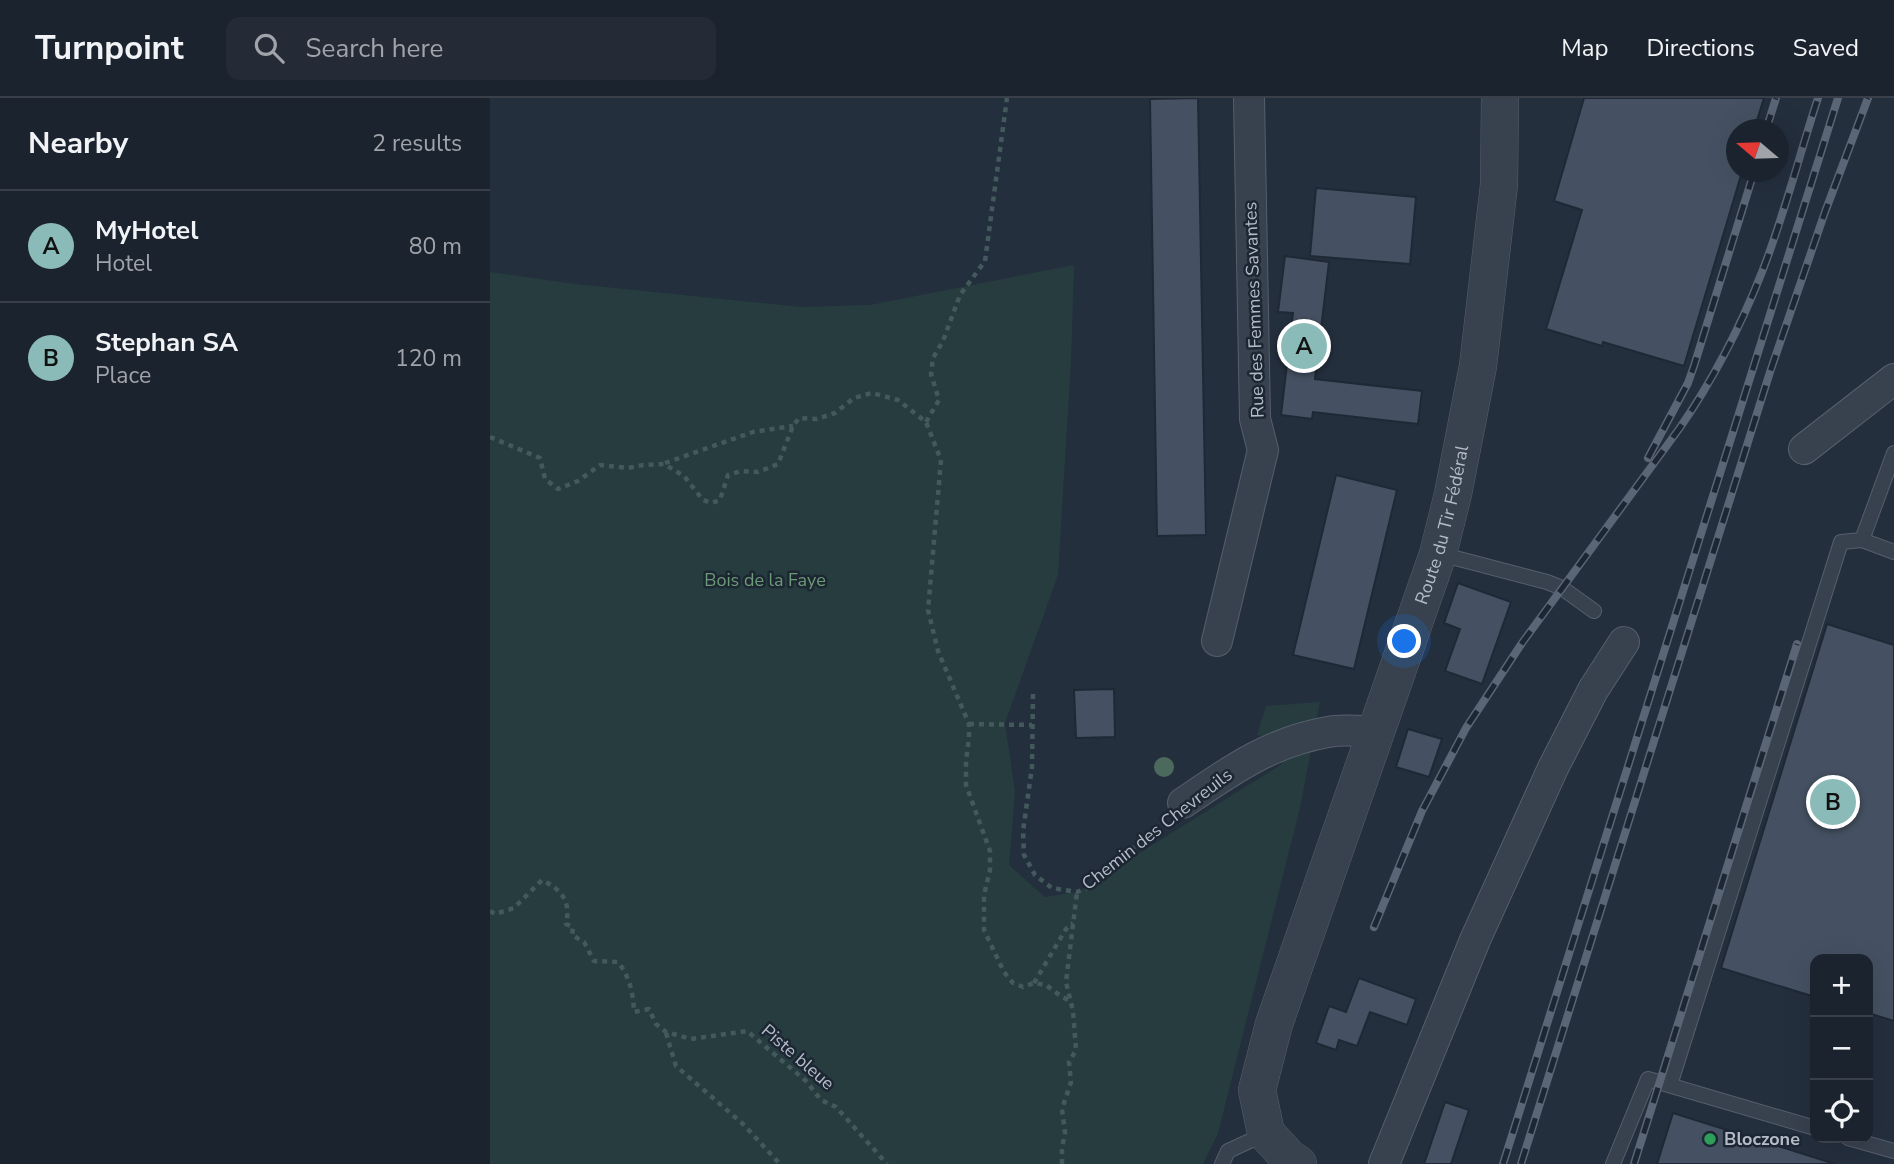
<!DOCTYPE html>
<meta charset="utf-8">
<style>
body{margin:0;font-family:"Nunito Sans",sans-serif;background:#242b36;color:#f1f3f6}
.controls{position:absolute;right:21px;bottom:21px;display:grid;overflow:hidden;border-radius:14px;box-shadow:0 7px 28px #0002}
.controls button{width:63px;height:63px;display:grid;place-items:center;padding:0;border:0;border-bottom:2px solid #39404a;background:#1b232e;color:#f1f3f6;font:35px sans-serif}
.compass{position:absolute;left:1236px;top:21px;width:63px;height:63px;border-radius:50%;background:#1b232e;box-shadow:0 7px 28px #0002;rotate:289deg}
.you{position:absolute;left:915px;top:544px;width:24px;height:24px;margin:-18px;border:5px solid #fff;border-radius:50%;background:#1a73e8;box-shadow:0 0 0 10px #1a73e833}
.badge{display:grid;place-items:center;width:46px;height:46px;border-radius:50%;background:#8bbbb9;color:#111;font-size:23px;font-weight:700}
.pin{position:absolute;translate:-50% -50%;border:4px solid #fff;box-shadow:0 2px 7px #0006}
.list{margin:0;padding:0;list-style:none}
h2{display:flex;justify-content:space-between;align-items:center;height:91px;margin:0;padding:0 28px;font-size:30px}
h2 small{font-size:23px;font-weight:400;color:#a0a4aa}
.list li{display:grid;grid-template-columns:46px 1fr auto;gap:21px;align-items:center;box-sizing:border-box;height:112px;padding:0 28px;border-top:2px solid #39404a}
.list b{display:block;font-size:26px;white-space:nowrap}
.list p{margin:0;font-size:23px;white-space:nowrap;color:#a0a4aa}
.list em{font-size:23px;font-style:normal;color:#a0a4aa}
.icon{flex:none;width:38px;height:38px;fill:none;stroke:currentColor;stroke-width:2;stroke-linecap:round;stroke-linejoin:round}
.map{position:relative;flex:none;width:1404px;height:1066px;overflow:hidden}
header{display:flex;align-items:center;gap:42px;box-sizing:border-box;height:98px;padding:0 35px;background:#1b232e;border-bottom:2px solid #39404a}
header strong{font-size:33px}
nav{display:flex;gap:38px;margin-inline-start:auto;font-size:24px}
.search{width:490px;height:63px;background:#242b36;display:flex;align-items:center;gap:18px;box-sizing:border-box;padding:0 24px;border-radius:14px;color:#a0a4aa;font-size:26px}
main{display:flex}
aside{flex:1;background:#1b232e}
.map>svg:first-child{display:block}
.green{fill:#263c3f}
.building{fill:#455162;stroke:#1f2835;stroke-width:2}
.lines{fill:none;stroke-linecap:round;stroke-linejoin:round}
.service-casing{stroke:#565f6c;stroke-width:16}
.minor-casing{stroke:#565f6c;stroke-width:32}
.tertiary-casing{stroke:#565f6c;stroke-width:38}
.path{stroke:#44595c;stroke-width:4.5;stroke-dasharray:5 5;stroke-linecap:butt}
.service{stroke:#38414e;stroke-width:14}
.minor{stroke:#38414e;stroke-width:30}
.tertiary{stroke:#38414e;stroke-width:37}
.rail-casing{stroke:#5a6575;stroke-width:8}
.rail{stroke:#1d2633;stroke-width:5;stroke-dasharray:16;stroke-linecap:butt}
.tree{fill:#4b6a5d}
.leisure-dot{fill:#2e9e5b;stroke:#1d2633;stroke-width:2.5}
.labels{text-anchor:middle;stroke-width:5;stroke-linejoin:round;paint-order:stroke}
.street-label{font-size:18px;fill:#b4bcc9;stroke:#1d2633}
.park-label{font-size:18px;fill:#6b9a76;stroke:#1d2633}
.poi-label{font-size:18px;font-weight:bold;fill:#b4bcc9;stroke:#1d2633;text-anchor:start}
</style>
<header>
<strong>Turnpoint</strong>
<div class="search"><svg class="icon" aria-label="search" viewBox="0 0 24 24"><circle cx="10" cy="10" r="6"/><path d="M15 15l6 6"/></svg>Search here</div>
<nav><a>Map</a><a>Directions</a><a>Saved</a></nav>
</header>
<main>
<aside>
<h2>Nearby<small>2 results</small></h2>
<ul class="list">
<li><span class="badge">A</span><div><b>MyHotel</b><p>Hotel</p></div><em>80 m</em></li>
<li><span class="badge">B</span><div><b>Stephan SA</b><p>Place</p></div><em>120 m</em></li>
</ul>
</aside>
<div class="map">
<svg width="1404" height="1066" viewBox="0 0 1404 1066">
<rect width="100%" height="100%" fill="#242f3e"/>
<path class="green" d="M584 167 581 264 568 477 515 625 525 693 519 767 555 799 587 794 792 666 788 639 767 637 776 608 830 604 810 710 728 1035 713 1066H0V174L85 186 312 209 380 207Z"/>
<g class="building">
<path d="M708 0 716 437 667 438 660 1Z"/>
<path d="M1094 0H1274L1264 32H1246V74H1252L1194 268 1113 244 1112 248 1056 231 1092 112 1064 103Z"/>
<path d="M826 90 926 99 920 166 820 158Z"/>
<path d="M795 158 839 164 825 281 932 293 928 326 823 314 822 321 791 317 803 215 788 214Z"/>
<path d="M846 377 907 392 864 571 803 557Z"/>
<path d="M968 485 1021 504 992 586 955 573 970 531 954 525Z"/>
<path d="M1337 526 1404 547V923L1378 915V861H1325V899L1231 870Z"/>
<path d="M624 591 625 639 586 640 584 592Z"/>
<path d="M918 631 952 641 939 679 906 669Z"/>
<path d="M869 880 926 901 917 927 880 914 867 948 849 942 846 952 826 945 839 908 856 914Z"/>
<path d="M955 1004 979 1012 961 1066H934Z"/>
<path d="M1183 1015 1345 1066H1167Z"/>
</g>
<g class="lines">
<g class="service-casing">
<g id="service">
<path d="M1404 355 1372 442 1404 454"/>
<path d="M950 456 1057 484 1072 490 1104 513"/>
<path d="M1180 987 1351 444 1372 442"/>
<path d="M1358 1040 1404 1053"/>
<path d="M732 1066 738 1053 775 1036"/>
<path d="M1123 1066 1158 981 1325 1030"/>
</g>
</g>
<g class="minor-casing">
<g id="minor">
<path d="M1314 351 1404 281"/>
<path d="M727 543 773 352 765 321 759 0"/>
<path d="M693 705C740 673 780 644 838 634 853 631 870 633 886 634"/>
<path d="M894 1066 985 842 1063 670 1103 592 1134 544"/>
</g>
</g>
<g class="tertiary-casing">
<g id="tertiary">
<path id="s1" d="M808 1066 799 1060 776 1035 767 992 784 926 948 456 963 396 988 268 1009 87 1010 0"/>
</g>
</g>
<g class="path">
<path d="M436 324 449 302 441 276 443 260 453 243 470 197 495 163 517 0"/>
<path d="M0 339 50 360 55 381 68 391 88 383 110 367 138 370 153 367 174 366 194 378 213 402 221 405 230 402 238 377 251 373 268 374 288 366 303 328 309 320 327 321 345 315 364 300 382 295 408 302 436 324 451 362 438 512 448 553 479 626V640L476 663V687L500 753V772L494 797V832L514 874 523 885 533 889 544 885 556 887 572 899 581 903"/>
<path d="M175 365 263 334 303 328"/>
<path d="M543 596 542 669 533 733 534 757 545 777 562 790 587 794 598 790 675 722"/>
<path d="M479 626 542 627"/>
<path d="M0 813 5 816 24 810 52 782C72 792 81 803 76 826L83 829 82 837 94 844 104 863 128 864C140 879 143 895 144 914L159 911 166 926 176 934 201 941 257 933 316 983 331 1002 346 1009 397 1066"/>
<path d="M544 885 576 831 583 825"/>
<path d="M176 935 186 968 253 1026 290 1066"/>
<path d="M572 1066V1050L575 1035 572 1011 581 984 579 964 586 952 583 913 576 884 587 794"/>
</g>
<use href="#service" class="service"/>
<use href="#minor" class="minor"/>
<use href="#tertiary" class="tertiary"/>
<g class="rail-casing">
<g id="rail">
<path d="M1276 32 1286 0"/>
<path d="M1158 360 1198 285 1204 268 1264 74"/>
<path d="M884 829 932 713 976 630 1032 545 1189 331C1223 282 1250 230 1272 174 1294 118 1309 58 1328 0"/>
<path d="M1013 1066 1348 0"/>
<path d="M1031 1066 1280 274 1335 114 1378 0"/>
<path d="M1144 1066 1307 546"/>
</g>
</g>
<use href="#rail" class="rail"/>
</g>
<circle class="tree" cx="674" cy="669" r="10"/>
<circle class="leisure-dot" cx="1220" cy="1041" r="7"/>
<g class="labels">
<g class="street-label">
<text transform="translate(764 212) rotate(-92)" y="6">Rue des Femmes Savantes</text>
<text dy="6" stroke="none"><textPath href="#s1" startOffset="684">Route du Tir Fédéral</textPath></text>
<text transform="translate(667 731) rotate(-38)" y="6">Chemin des Chevreuils</text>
<text transform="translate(308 959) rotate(41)" y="6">Piste bleue</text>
</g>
<g class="park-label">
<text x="275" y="488">Bois de la Faye</text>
</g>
<g class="poi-label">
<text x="1234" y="1047">Bloczone</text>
</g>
</g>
</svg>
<div class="controls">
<button>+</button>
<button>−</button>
<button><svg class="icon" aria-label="locate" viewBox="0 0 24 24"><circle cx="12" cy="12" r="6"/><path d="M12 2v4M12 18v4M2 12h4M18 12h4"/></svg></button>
</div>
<svg class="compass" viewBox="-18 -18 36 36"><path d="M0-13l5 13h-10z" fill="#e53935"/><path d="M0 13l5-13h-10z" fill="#a0a4aa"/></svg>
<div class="you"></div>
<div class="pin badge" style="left:814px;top:248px">A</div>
<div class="pin badge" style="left:1343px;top:704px">B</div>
</div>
</main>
